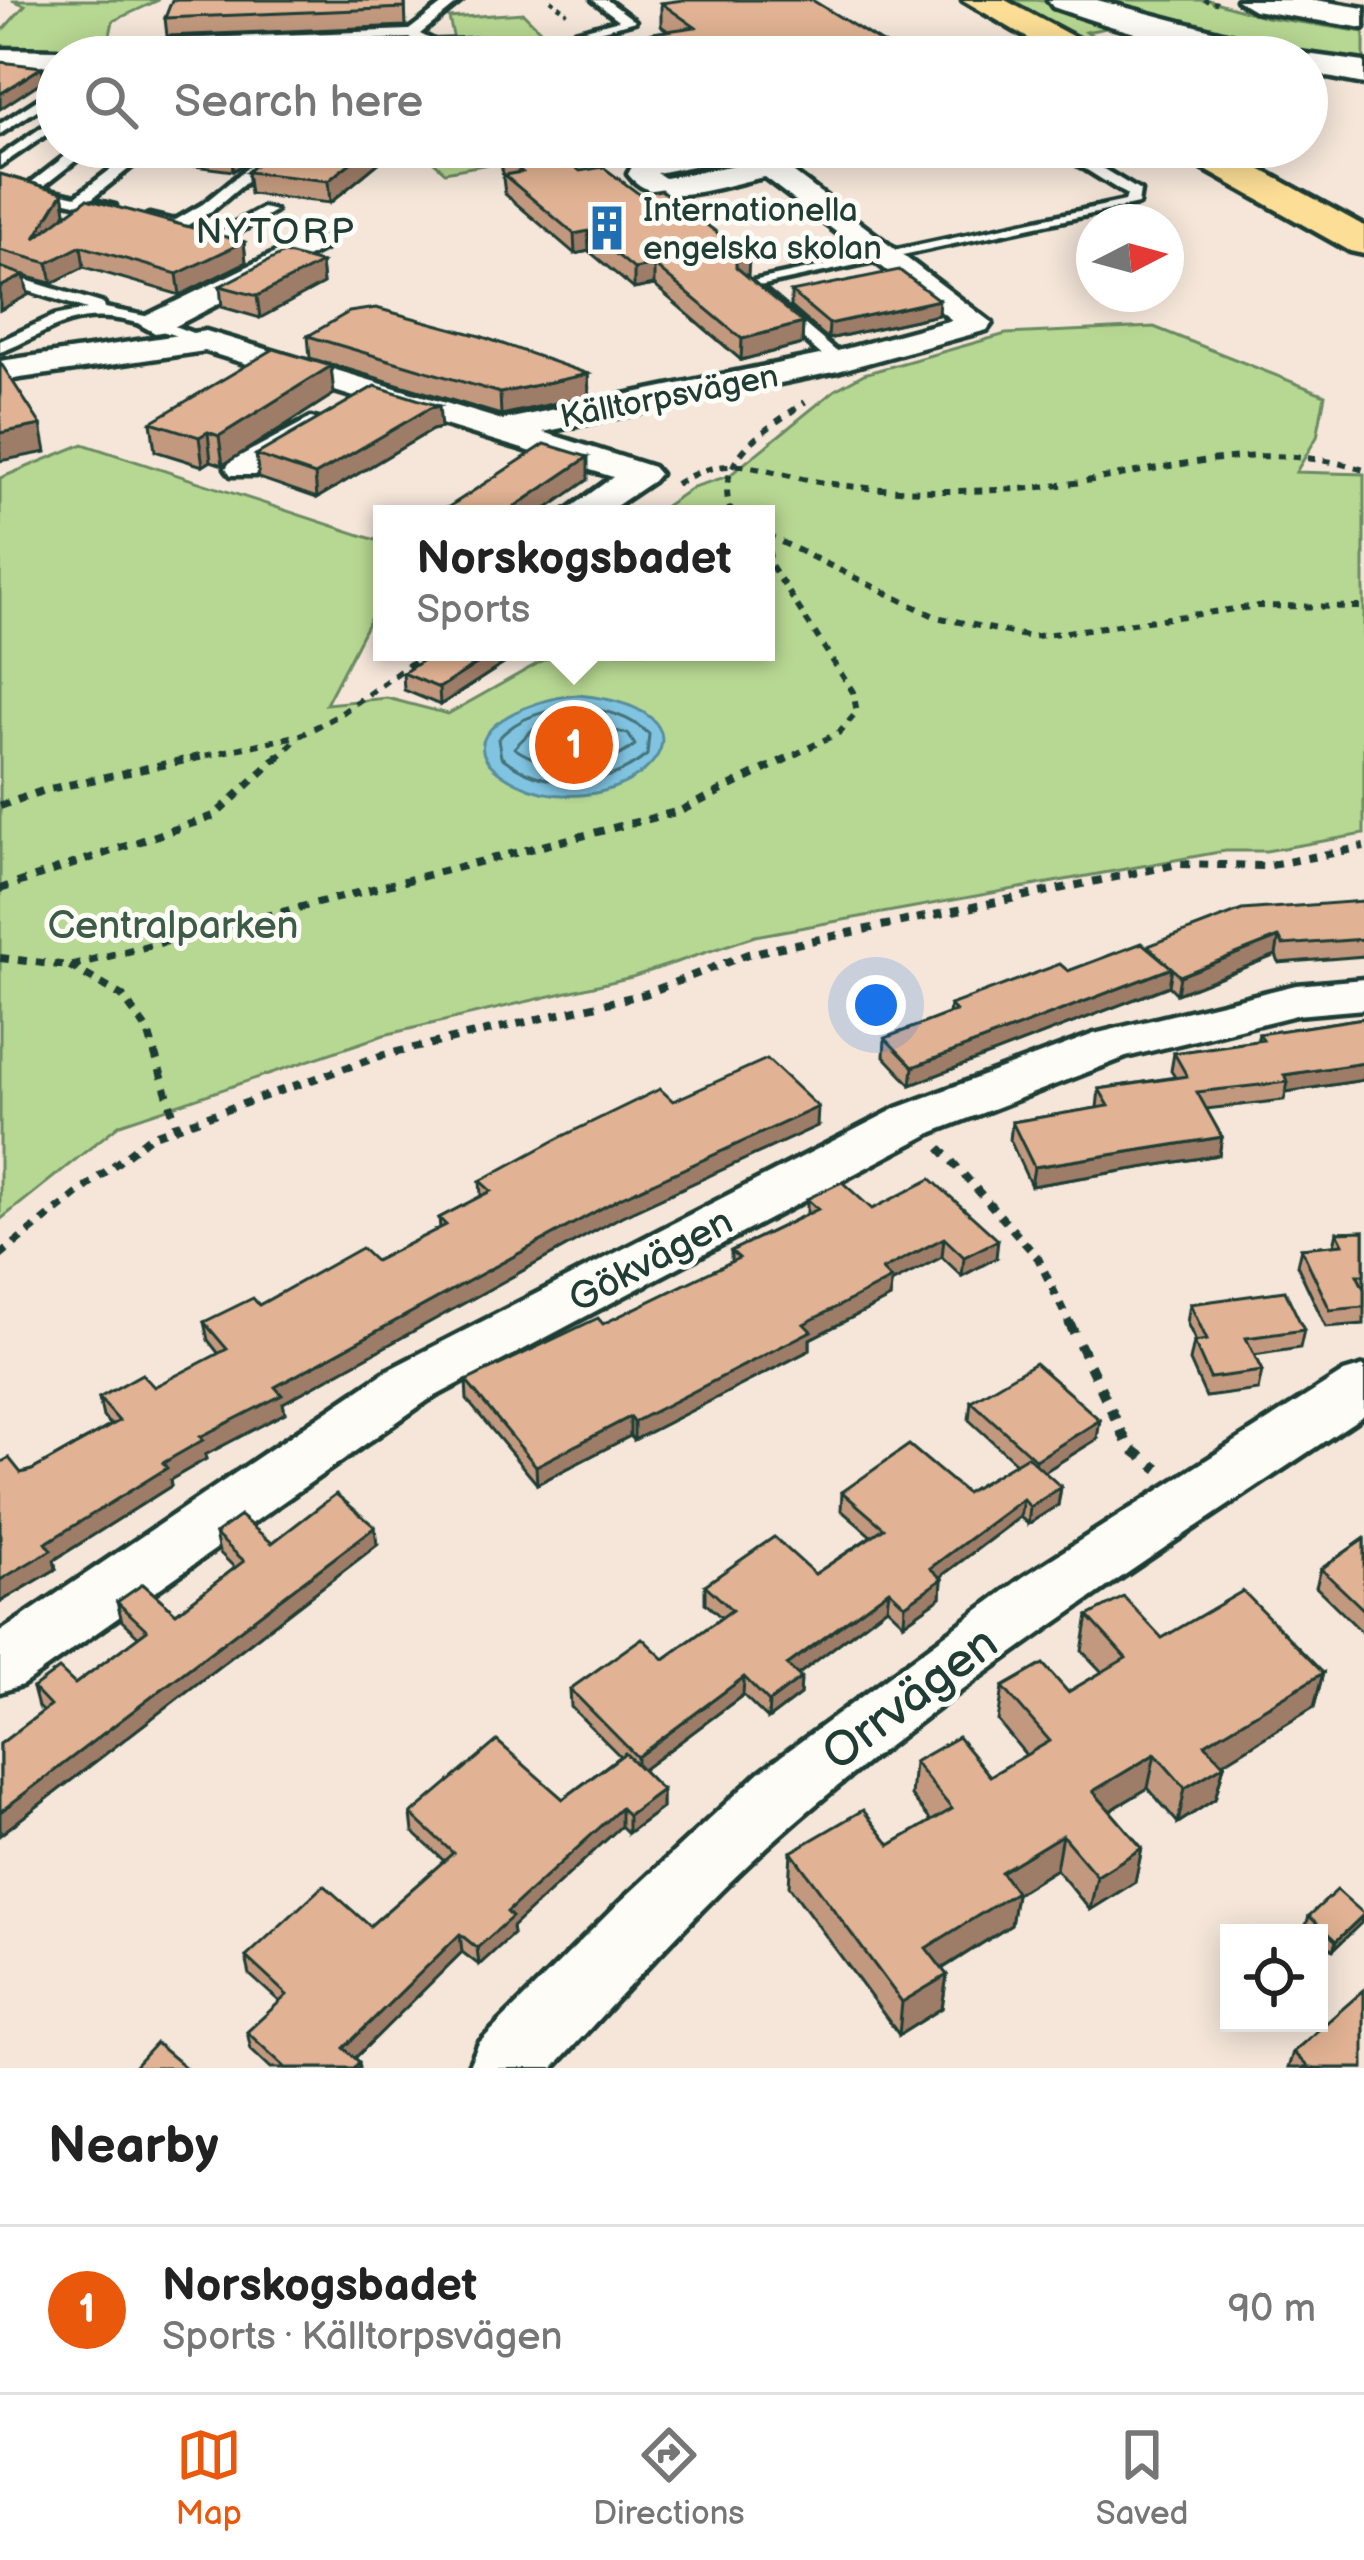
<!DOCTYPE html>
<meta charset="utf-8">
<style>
body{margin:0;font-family:"Balsamiq Sans",sans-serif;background:#f6f6f6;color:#222}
.controls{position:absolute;right:36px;bottom:36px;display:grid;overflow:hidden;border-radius:0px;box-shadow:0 6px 30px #0003}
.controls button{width:108px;height:108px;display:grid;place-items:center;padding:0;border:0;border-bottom:3px solid #e0e0e0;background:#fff;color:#222;font:60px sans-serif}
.compass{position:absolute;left:1076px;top:204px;width:108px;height:108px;border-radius:50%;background:#fff;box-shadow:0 6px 30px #0003;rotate:84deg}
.you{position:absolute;left:876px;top:1005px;width:42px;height:42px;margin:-30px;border:9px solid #fff;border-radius:50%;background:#1a73e8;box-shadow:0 0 0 18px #1a73e833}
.badge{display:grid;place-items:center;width:78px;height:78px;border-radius:50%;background:#ea580c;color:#fff;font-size:39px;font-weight:700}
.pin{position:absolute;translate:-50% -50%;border:6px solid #fff;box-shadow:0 3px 12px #0006}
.popup{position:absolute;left:373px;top:505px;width:402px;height:156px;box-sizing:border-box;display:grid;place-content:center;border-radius:0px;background:#fff;filter:drop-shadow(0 3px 9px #0005);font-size:39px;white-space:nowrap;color:#767676}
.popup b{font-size:45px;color:#222}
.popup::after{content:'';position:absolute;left:50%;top:100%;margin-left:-24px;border:24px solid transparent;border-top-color:#fff}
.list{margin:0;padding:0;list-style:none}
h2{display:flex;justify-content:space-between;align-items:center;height:156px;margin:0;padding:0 48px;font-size:51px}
h2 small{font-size:39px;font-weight:400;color:#767676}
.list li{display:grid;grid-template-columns:78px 1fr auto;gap:36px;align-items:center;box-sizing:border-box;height:168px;padding:0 48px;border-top:3px solid #e0e0e0}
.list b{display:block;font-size:45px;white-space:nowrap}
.list p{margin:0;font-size:39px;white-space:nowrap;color:#767676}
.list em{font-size:39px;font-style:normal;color:#767676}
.icon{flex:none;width:66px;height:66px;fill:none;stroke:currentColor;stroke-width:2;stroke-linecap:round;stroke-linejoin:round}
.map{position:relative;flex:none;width:1364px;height:2068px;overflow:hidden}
.search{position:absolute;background:#fff;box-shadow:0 6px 30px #0003;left:36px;right:36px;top:36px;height:132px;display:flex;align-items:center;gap:30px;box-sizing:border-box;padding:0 42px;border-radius:66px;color:#767676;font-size:45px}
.sheet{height:324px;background:#fff}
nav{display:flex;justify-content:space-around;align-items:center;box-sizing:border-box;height:168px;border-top:3px solid #e0e0e0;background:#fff;font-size:33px;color:#767676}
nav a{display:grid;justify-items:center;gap:6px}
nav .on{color:#ea580c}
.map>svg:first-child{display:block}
.green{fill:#b7d892;stroke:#6b8a63;stroke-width:3}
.water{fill:#80c4e1;stroke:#598e9c;stroke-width:3}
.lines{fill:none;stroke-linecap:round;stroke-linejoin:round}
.shore{stroke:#467379;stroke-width:3}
.lane-casing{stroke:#1f3d34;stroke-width:9}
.street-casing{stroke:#1f3d34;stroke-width:9}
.secondary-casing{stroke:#1f3d34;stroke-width:9}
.highway-casing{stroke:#1f3d34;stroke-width:9}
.path-far3{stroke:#1f3d34;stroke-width:4.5;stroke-dasharray:4.5 4.5;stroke-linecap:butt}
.path-far2{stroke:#1f3d34;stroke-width:6;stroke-dasharray:8 8;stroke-linecap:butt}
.path-far1{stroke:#1f3d34;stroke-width:8;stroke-dasharray:9 9;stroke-linecap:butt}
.path{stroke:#1f3d34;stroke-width:10;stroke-dasharray:12 12;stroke-linecap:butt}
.lane{fill:#fdfcf7;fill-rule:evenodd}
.street{fill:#fdfcf7;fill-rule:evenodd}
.secondary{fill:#fdfcf7;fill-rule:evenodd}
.highway{fill:#fcde96;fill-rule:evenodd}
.wall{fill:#c2997e;stroke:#1f3d34;stroke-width:3}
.shaded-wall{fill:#9e7d67;stroke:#1f3d34;stroke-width:3}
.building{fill:#e1b293;stroke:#1f3d34;stroke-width:3}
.labels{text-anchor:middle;stroke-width:10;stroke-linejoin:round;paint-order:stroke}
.far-poi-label{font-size:33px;fill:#1f3d34;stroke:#fdfcf7;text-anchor:start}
.far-street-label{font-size:33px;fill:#1f3d34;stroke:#fdfcf7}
.far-neighbourhood-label{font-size:36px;letter-spacing:3px;fill:#1f3d34;stroke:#fdfcf7}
.park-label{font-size:39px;fill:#3d5c47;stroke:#fdfcf7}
.street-label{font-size:39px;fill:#1f3d34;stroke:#fdfcf7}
.near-street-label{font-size:48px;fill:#1f3d34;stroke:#fdfcf7}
</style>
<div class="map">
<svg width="1364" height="2068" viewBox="0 0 1364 2068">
<rect width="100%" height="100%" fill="#f5e6d9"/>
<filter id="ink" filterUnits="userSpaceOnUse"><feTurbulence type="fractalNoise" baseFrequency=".00833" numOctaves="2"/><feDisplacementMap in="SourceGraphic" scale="24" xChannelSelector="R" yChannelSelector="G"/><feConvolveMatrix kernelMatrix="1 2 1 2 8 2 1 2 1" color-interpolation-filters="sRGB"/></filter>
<g filter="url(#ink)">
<g class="green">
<path d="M12 0H159L113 21 106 54 0 49V33L25 5Z"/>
<path d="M995 0H1046L1116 26 1086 32 1133 57H1101Z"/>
<path d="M1090 0H1208L1266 17 1364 32V66L1202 33Z"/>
<path d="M523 13 544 34 454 40 449 18Z"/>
<path d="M458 147H541L549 153 445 172 424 153Z"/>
<path d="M1154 327 1325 395 1317 437 1296 472 1364 474V834L1266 851H1225L755 936 632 977 384 1035 120 1124 0 1220V478L83 444 382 542V596L326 704 387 698 448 714 558 652H766V514H654L693 487 729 476 835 390 864 374 1006 334Z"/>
</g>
<path class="water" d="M578 695C751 712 619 834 517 783 430 739 529 698 578 695Z"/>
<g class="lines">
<g class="shore">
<path d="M578 707C605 710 628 715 649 734L647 755C604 790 545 791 501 757L498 739C520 715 547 710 578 707Z"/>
<path d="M577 722 628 734 635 745C599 774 552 773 514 748L532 730Z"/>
</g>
<g class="lane-casing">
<g id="lane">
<path d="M448 0H462L420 34 442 45 444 48 438 52 410 38 178 47 165 51 160 57H148L156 45 177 39 409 30Z"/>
<path d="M593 0H607L635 21 534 49V43L619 20Z"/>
<path d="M57 87V97L0 134V124Z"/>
<path d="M57 117V127L0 166V156Z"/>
<path d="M77 147H93L41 188 76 196 140 147H156L90 200 115 206V212L0 186V178L28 185Z"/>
<path d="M273 147H288L213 210 181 229 142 219 149 215 174 221 203 204Z"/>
<path d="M1050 147H1067L1140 191 1138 204 759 286 844 358V364H832L739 284 1125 201 1127 195Z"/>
<path d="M263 208 275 211 223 241 188 231 195 227 217 233Z"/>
<path d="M0 272 104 304 105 308 150 317 214 341 206 346C162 333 116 307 69 322 45 329 24 344 0 352V341L54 316 87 309 0 282Z"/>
</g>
</g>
<g class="street-casing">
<g id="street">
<path d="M538 38 614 49 627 57H188L201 49Z"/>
<path d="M0 49 57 50 69 57H57V66L0 65Z"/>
<path d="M704 147H760L992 323 987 330 838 371 543 432 653 467 659 474 653 481 604 514H562L613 477 205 351 0 381V361L206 331 502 420 834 352 952 320 764 177C722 185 657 213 628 174L636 160ZM738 157 746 163 665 178 657 173Z"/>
<path d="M314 234 324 237 329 243 324 249 166 331 155 333 139 324 144 317Z"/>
<path d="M311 418 323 421 328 428 323 435 255 475H231L226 468 231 461Z"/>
<path d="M1364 979V1009L1296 1015 1126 1057 933 1132 428 1400 22 1685 0 1692V1632L388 1370 897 1108 1094 1034 1296 985Z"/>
<path d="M1364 1366V1415C1175 1541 983 1664 809 1810 717 1887 635 1981 553 2068H468L479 2043 621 1901 761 1771 1023 1577 1344 1372Z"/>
</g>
</g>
<g class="secondary-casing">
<g id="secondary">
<path d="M1048 0H1097L1299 53 1364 62V84L1307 73V57C1213 57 1142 38 1053 7Z"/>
<path d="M1237 0H1315L1364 8V28L1254 10Z"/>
</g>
</g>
<g class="highway-casing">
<g id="highway">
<path d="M963 0H1005L1098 50 1103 57H1060Z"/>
<path d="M1173 147H1220L1364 226V254L1350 251 1179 155Z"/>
</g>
</g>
<g class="path-far3">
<path d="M551 0 567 13"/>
<path d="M1204 0 1220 4"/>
</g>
<g class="path-far2">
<path d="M676 484C735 448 765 475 826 483 865 489 905 491 945 491 995 491 1043 489 1092 480 1185 464 1271 441 1364 470"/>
<path d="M732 514C710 460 767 429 805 402"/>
<path d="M766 534 771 565 853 692 857 712 840 732 786 759"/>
<path d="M767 535 936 617 1030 637 1257 606 1364 607"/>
<path d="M190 759 301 735 339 715 427 652"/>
<path d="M276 759 298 738"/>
</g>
<g class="path-far1">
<path d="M0 806 45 790 204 756"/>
<path d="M0 889 214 816 279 756"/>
<path d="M0 958 69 966 680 811 792 756"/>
<path d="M70 966 122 996 148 1031 177 1127"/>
<path d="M940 1148 1038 1258 1070 1325"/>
<path d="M0 1255 151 1136 380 1056 645 994 748 954 1178 864 1266 866 1364 847"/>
</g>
<path class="path" d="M1069 1322 1129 1447 1158 1469"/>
<use href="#lane" class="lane"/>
<use href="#street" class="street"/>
<use href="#secondary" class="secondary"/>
<use href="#highway" class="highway"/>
</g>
<g class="wall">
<path d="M405 0 406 26 167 36 165 18Z"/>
<path d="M661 3 905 57H653V33L668 31 661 26Z"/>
<path d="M160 147H398L330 203 250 194 247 172 261 160 260 154 233 171 162 162Z"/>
<path d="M500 154 580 171 748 277 803 323 802 344 741 360 654 285 634 289 589 251 575 254 505 194Z"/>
<path d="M0 174 63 192 66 212 63 217 244 242 246 262 180 295 84 267 52 283 24 276 28 295 0 310Z"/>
<path d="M321 263 323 284 260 318 222 307 220 286Z"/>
<path d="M791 292 938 315 828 339 791 307Z"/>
<path d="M308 336 588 374 589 396 501 415 310 358Z"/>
<path d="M334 394 223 465 211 461 203 466 155 451 151 422Z"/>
<path d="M441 428 432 430 317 498 259 478 256 455Z"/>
<path d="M522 652 440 705 404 690 403 673Z"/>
<path d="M1364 903V956L1279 963 1276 955 1177 994 1169 986 911 1085 884 1056 885 1038 949 1014 950 1005 1148 948Z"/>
<path d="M1364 1018V1080L1286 1092 1284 1100 1206 1109 1222 1137 1219 1155 1031 1186 1010 1140 1012 1122 1097 1108 1099 1089 1175 1077 1171 1071 1174 1053 1257 1041 1259 1034Z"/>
<path d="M673 1101 817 1126 622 1216 283 1403 285 1413 205 1455 206 1459 170 1480 171 1486 54 1560 56 1569 0 1602V1463L21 1473 32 1470 111 1425 103 1417 99 1398 154 1387 219 1354 208 1340 204 1322 259 1305 375 1261 440 1228 439 1218 481 1196 480 1181Z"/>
<path d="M807 1199 872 1209 996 1258 962 1276 942 1257 891 1283 890 1298 810 1339V1350L634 1440 630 1436 537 1484 467 1400 466 1381 603 1324 731 1262V1251L807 1214Z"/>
<path d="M1364 1231V1324L1326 1327 1297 1265 1301 1248 1334 1245 1337 1232Z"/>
<path d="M1190 1304 1304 1330 1300 1348 1254 1355 1262 1371 1258 1390 1206 1397 1190 1361 1194 1342H1196L1187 1323Z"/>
<path d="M971 1401 1097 1439 1044 1472 1061 1487 1058 1505 1028 1524 1020 1517 940 1577 942 1579 941 1597 904 1623 887 1607 797 1675 801 1678 800 1695 768 1719 743 1695 642 1770 662 1790V1808L628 1833 621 1826 512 1927 513 1934 479 1965 462 1952 355 2058 359 2062 360 2068H271L251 2049 247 2032 280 2002 250 1975 246 1957 370 1926 444 1861 413 1832 411 1814 563 1799 620 1756 571 1707 570 1689 664 1659 722 1618 705 1603V1585L815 1574 871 1536 841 1510 842 1492 966 1493 1016 1463 969 1420Z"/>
<path d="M215 1534 272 1543 377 1545 0 1835V1744L43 1712 38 1707 33 1688 75 1684 139 1637 122 1621 117 1602 176 1613 235 1568 219 1552Z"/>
<path d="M1364 1539V1634L1316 1587 1321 1569Z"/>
<path d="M1088 1616 1162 1638 1323 1673 1314 1707 1222 1763 1224 1765 1215 1799 1178 1823 1148 1788 1110 1811 1142 1848 1135 1882 1090 1910 1056 1869 1016 1894 1011 1925 942 1969 947 1975 942 2008 899 2035 789 1886 791 1852 890 1845 931 1821 911 1796 914 1762 990 1776 1026 1755 998 1721 1003 1687 1068 1692 1102 1672 1082 1651Z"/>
<path d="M1364 1915 1361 1923 1333 1950 1319 1937V1933H1314L1306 1925 1309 1916Z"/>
<path d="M1293 2052 1364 2068H1288Z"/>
</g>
<g class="shaded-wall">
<path d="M42 67 44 80 0 109V94Z"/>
<path d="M234 147H272L233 171 231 149Z"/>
<path d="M370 147H398L330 203 328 181Z"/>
<path d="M788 147H818L788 153Z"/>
<path d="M63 192 66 212 39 258 35 238Z"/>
<path d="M588 231 589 251 575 254 574 234Z"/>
<path d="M244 242 246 262 180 295 177 274Z"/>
<path d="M81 246 84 267 52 283 48 263Z"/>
<path d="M749 257 748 277 735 281 736 261Z"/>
<path d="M321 263 323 284 260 318 257 296Z"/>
<path d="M654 265V285L634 289V269Z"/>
<path d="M24 275 28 295 0 310V287Z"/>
<path d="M939 300 938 315 828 339 829 324Z"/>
<path d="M803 323 802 344 741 360 742 339Z"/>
<path d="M331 366 334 394 223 465 219 436Z"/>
<path d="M588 374 589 396 501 415 500 393Z"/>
<path d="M439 406 441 428 432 430 317 498 315 475 430 408Z"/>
<path d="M41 425 46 452 0 461V433Z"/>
<path d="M208 432 211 461 203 466 199 437Z"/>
<path d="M588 457V480L539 514H504Z"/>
<path d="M495 652H522L440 705 439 688Z"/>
<path d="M1279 937 1276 955 1177 994 1180 976Z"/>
<path d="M1172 968 1169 986 911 1085 913 1067Z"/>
<path d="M1364 1063V1080L1286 1092 1288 1082 1284 1075Z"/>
<path d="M818 1107 817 1126 622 1216 283 1403 285 1413 205 1455 206 1459 170 1480 171 1486 54 1560 56 1569 0 1602V1580L46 1543 275 1387 622 1197Z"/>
<path d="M1222 1137 1219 1155 1031 1186 1034 1167Z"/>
<path d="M944 1238 942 1257 891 1283 890 1298 810 1339V1350L634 1440V1422L882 1270Z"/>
<path d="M998 1240 996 1258 962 1276 964 1257Z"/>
<path d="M630 1417V1436L537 1484 536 1466Z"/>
<path d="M1100 1420 1097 1439 1033 1479 1036 1460Z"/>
<path d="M1061 1487 1058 1505 1028 1524 1030 1507Z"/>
<path d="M1023 1499 1020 1517 928 1586 930 1568Z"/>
<path d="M375 1527 377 1545 0 1835V1812Z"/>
<path d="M942 1579 941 1597 904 1623 905 1605Z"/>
<path d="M889 1590 887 1607 787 1683V1665Z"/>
<path d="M1323 1673 1314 1707 1197 1779 1205 1744Z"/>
<path d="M744 1677 743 1695 637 1774V1757Z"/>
<path d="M801 1678 800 1695 768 1719 769 1702Z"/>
<path d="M1155 1754 1148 1788 1086 1825 1093 1791Z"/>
<path d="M1224 1765 1215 1799 1178 1823 1185 1788Z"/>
<path d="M662 1790V1808L628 1833V1815Z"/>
<path d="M621 1808V1826L512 1927 513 1934 479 1965 477 1948 507 1912Z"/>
<path d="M1062 1835 1056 1869 1016 1894 1011 1925 922 1981 926 1948 1001 1872Z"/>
<path d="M1142 1848 1135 1882 1090 1910 1097 1876Z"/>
<path d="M1364 1915 1361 1923 1333 1950 1336 1941Z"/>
<path d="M460 1934 462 1952 347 2066 344 2048Z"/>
<path d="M947 1975 942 2008 899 2035 902 2002Z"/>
</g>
<g class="building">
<path d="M172 0H405V8L165 18Z"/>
<path d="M683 0H812L905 57H686L653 33 695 27 661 3Z"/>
<path d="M388 43 454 49 446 57H374Z"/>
<path d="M0 62 42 67 0 94Z"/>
<path d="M267 147H370L328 181 247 172 268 154 260 153Z"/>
<path d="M539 147H550L580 171 603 167 639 194 661 190 749 257 736 261V267L803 323 742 339 654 265 634 269 588 231 574 234 504 175 522 172 500 154Z"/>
<path d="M0 174 63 192 35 238 87 199 244 242 177 274 81 246 48 263 0 250Z"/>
<path d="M284 253 321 263 257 296 220 286Z"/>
<path d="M0 267 24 275 0 287Z"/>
<path d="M899 270 939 300 829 324 791 292Z"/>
<path d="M376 308 480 336 588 374 500 393 308 336 349 312Z"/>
<path d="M274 349 331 366 219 436 208 432 199 437 151 422Z"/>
<path d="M0 362 41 425 0 433Z"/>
<path d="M375 386 439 406 430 408 315 475 256 455Z"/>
<path d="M545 444 588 457 504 514H438Z"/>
<path d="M435 652H495L439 688 403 673Z"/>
<path d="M1363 901 1364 939 1283 945 1279 937 1180 976 1148 946 1242 910Z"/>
<path d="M1142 943 1172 968 913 1067 885 1038 956 1011 950 1005 1060 964 1068 971Z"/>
<path d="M1364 1018V1063L1284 1075 1288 1082 1197 1092 1222 1137 1034 1167 1012 1122 1109 1106 1099 1089 1187 1076 1174 1053 1263 1040 1259 1034Z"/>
<path d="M767 1059 818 1107 622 1197 275 1387 282 1395 200 1437 203 1440 163 1463 167 1468 46 1543 51 1550 0 1580V1463L9 1458 21 1473 32 1470 119 1421 99 1398 142 1374 154 1387 227 1349 204 1322 253 1298 259 1305 361 1248 375 1261 446 1225 439 1218 491 1191 480 1181 561 1137 660 1089 673 1101Z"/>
<path d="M931 1179 998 1240 964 1257 944 1238 882 1270 891 1279 804 1324 811 1331 634 1422 630 1417 536 1466 466 1381 598 1318 603 1324 739 1258 731 1251 818 1209 807 1199 842 1182 872 1209Z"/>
<path d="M1364 1231V1275H1357L1364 1289V1307L1330 1310 1301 1248 1343 1244 1337 1232Z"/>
<path d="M1285 1291 1304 1330 1246 1338 1262 1371 1210 1378 1194 1342 1207 1340 1190 1304Z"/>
<path d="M1035 1363 1100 1420 1036 1460 971 1401Z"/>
<path d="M909 1445 966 1493 1027 1456 1061 1487 1030 1507 1023 1499 930 1568 942 1579 905 1605 889 1590 787 1665 801 1678 769 1702 744 1677 637 1757 570 1689 642 1638 664 1659 732 1610 705 1585 774 1537 815 1574 884 1528 842 1492Z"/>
<path d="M336 1494 375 1527 0 1812V1744L50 1706 33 1688 59 1669 75 1684 147 1630 117 1602 143 1584 176 1613 244 1561 215 1534 240 1516 272 1543Z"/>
<path d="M1364 1539V1610L1321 1569Z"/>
<path d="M1243 1591 1323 1673 1205 1744 1224 1765 1185 1788 1155 1754 1093 1791 1142 1848 1097 1876 1062 1835 1001 1872 1016 1892 926 1948 947 1975 902 2002 791 1852 863 1810 890 1845 952 1809 914 1762 958 1737 990 1776 1050 1741 1003 1687 1043 1664 1068 1692 1126 1658 1088 1616 1124 1597 1162 1638Z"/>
<path d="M497 1741 563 1799 625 1753 662 1790 628 1815 621 1808 507 1912 512 1917 477 1948 460 1934 344 2048 359 2062 354 2068H286L247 2032 287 1995 246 1957 324 1885 370 1926 453 1853 411 1814Z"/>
<path d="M1337 1890 1364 1914 1336 1941 1309 1916Z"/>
<path d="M1364 1990V2068H1309L1293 2052Z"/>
<path d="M156 2043 186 2068H133Z"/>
</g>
</g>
<defs>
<g id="building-bare" transform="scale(3.6)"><path d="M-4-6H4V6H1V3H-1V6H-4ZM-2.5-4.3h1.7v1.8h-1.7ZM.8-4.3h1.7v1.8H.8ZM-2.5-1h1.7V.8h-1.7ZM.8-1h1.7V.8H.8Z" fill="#1f6fb2" stroke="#fdfcf7" stroke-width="2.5" paint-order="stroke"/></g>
</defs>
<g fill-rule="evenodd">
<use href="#building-bare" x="607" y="228"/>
</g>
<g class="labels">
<g class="far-poi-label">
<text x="643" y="221">Internationella<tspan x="643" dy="38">engelska skolan</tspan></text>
</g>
<g class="far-street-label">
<text transform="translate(669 395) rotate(-11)" y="12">Källtorpsvägen</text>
</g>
<g class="far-neighbourhood-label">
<text x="276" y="243">NYTORP</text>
</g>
<g class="park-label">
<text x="173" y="938">Centralparken</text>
</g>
<g class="street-label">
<text transform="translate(650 1259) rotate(-28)" y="14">Gökvägen</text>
</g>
<g class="near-street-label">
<text transform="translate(909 1697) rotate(-37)" y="17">Orrvägen</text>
</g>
</g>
</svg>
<div class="controls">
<button><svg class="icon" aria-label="locate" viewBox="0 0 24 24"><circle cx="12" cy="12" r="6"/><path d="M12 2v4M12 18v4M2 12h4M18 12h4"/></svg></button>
</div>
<svg class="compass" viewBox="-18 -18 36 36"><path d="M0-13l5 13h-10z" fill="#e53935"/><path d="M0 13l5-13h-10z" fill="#767676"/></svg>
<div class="you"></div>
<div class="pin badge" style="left:574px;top:745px">1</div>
<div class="popup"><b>Norskogsbadet</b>Sports</div>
<div class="search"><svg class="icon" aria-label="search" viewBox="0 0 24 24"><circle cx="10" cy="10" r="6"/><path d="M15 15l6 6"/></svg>Search here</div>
</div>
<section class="sheet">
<h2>Nearby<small></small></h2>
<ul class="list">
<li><span class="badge">1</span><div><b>Norskogsbadet</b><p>Sports · Källtorpsvägen</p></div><em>90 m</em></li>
</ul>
</section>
<nav>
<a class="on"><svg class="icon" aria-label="map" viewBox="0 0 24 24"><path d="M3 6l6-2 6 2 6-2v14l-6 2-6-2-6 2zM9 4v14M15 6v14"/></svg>Map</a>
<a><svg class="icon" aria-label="directions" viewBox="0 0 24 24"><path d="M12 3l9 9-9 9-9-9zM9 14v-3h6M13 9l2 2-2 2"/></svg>Directions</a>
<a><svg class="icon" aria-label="saved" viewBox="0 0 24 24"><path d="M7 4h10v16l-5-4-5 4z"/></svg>Saved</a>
</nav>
